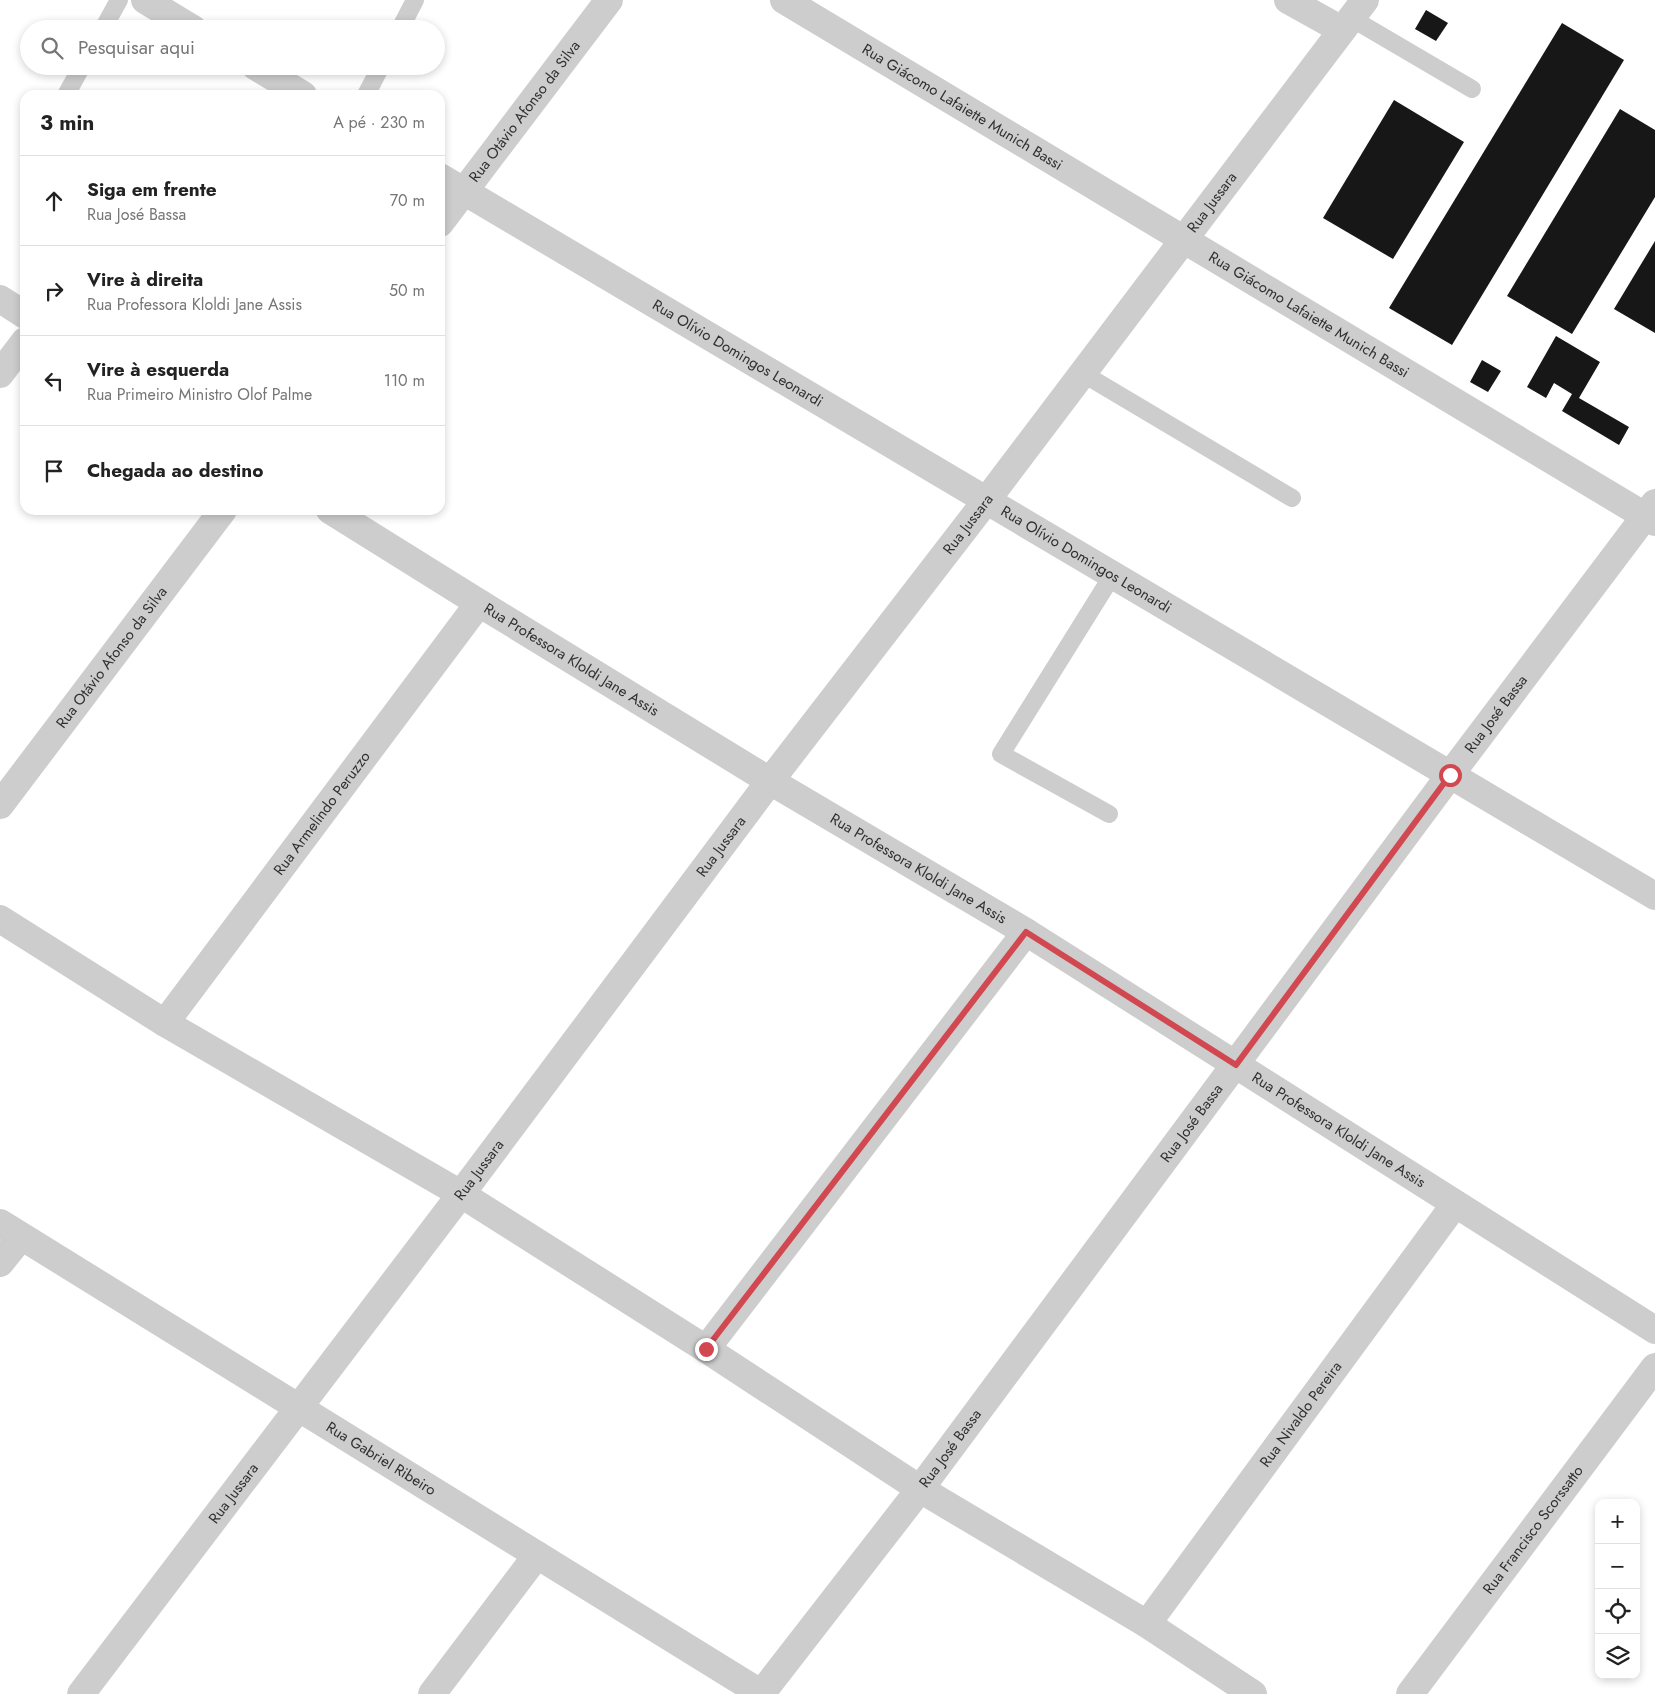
<!DOCTYPE html>
<html lang="pt">
<meta charset="utf-8">
<style>
body{margin:0;font-family:Jost,sans-serif;background:#f6f6f6;color:#222}
.controls{position:absolute;right:15px;bottom:15px;display:grid;overflow:hidden;border-radius:10px;box-shadow:0 2px 8px #0003}
.controls button{width:45px;height:45px;display:grid;place-items:center;padding:0;border:0;border-bottom:1px solid #e0e0e0;background:#fff;color:#222;font:25px sans-serif}
.stop{position:absolute;width:15px;height:15px;margin:-11px;border:4px solid #d14851;border-radius:50%;background:#fff}
.stop.end{background:#d14851;border-color:#fff;box-shadow:0 1px 5px #0008}
.list{margin:0;padding:0;list-style:none}
h2{display:flex;justify-content:space-between;align-items:center;height:65px;margin:0;padding:0 20px;font-size:21px}
h2 small{font-size:16px;font-weight:400;color:#767676}
.list li{display:grid;grid-template-columns:32px 1fr auto;gap:15px;align-items:center;box-sizing:border-box;height:90px;padding:0 20px;border-top:1px solid #e0e0e0}
.list b{display:block;font-size:19px;white-space:nowrap}
.list p{margin:0;font-size:16px;white-space:nowrap;color:#767676}
.list em{font-size:16px;font-style:normal;color:#767676}
.icon{flex:none;width:28px;height:28px;fill:none;stroke:currentColor;stroke-width:2;stroke-linecap:round;stroke-linejoin:round}
.map{position:relative;flex:none;width:1655px;height:1694px;overflow:hidden}
.search{position:absolute;background:#fff;box-shadow:0 2px 8px #0003;left:20px;top:20px;width:425px;height:55px;display:flex;align-items:center;gap:12px;box-sizing:border-box;padding:0 18px;border-radius:28px;color:#767676;font-size:19px}
.panel{position:absolute;background:#fff;box-shadow:0 2px 8px #0003;left:20px;top:90px;width:425px;height:425px;border-radius:15px}
.map>svg:first-child{display:block}
.building{fill:#171717}
.lines{fill:none;stroke-linecap:round;stroke-linejoin:round}
.service{stroke:#cdcdcd;stroke-width:18}
.minor{stroke:#cdcdcd;stroke-width:28}
.tertiary{stroke:#cdcdcd;stroke-width:28}
.route{stroke:#d14851;stroke-width:6}
.labels{text-anchor:middle;stroke-width:5;stroke-linejoin:round;paint-order:stroke}
.street-label{font-size:15px;fill:#303030;stroke:#fff}
</style>
<div class="map">
<svg width="1655" height="1694" viewBox="0 0 1655 1694">
<rect width="100%" height="100%" fill="#fff"/>
<g class="building">
<path d="M1426 10 1448 23 1436 41 1415 29Z"/>
<path d="M1562 23 1624 60 1452 345 1389 308Z"/>
<path d="M1394 100 1464 142 1393 259 1323 218Z"/>
<path d="M1620 109 1655 130V197L1572 334 1507 296Z"/>
<path d="M1655 241V333L1614 309Z"/>
<path d="M1556 336 1600 362 1579 398 1629 427 1619 445 1562 411 1572 394 1554 383 1546 398 1527 387Z"/>
<path d="M1482 360 1501 371 1488 392 1470 382Z"/>
</g>
<g class="lines">
<g class="service">
<path d="M1351 18 1472 89"/>
<path d="M103 29 119 0"/>
<path d="M400 29 415 0"/>
<path d="M66 95 82 66"/>
<path d="M366 95 381 66"/>
<path d="M1082 373 1292 498"/>
<path d="M1109 814 1001 754 1112 576"/>
</g>
<g class="minor">
<path d="M145 0 193 29"/>
<path id="s1" d="M784 0 1655 522"/>
<path d="M1288 0 1342 30"/>
<path d="M255 66 303 95"/>
<path id="s2" d="M440 177 1655 896"/>
<path id="s3" d="M440 223 609 0"/>
<path d="M0 299 25 315"/>
<path d="M0 374 25 341"/>
<path id="s4" d="M330 510 479 603 770 781 1026 932 1655 1330"/>
<path id="s5" d="M0 805 223 510"/>
<path d="M0 919 165 1023 461 1194 706 1349 920 1489 1147 1624 1253 1694"/>
<path id="s6" d="M165 1023 479 603"/>
<path id="s7" d="M0 1223 762 1694"/>
<path d="M0 1263 21 1237"/>
<path d="M706 1349 1026 932"/>
<path id="s8" d="M1147 1624 1455 1204"/>
<path d="M432 1694 537 1555"/>
<path id="s9" d="M761 1694 920 1489 1450 775 1655 503"/>
<path id="s10" d="M1410 1694 1655 1367"/>
</g>
<path class="tertiary" id="s11" d="M81 1694 461 1194 770 781 986 501 1365 0"/>
</g>
<g class="lines">
<path class="route" d="M706 1349 1026 932 1236 1065 1450 775"/>
</g>
<g class="labels">
<g class="street-label">
<text dy="5" stroke="none"><textPath href="#s1" startOffset="208">Rua Giácomo Lafaiette Munich Bassi</textPath></text>
<text dy="5" stroke="none"><textPath href="#s3" startOffset="140">Rua Otávio Afonso da Silva</textPath></text>
<text dy="5" stroke="none"><textPath href="#s11" startOffset="1872">Rua Jussara</textPath></text>
<text dy="5" stroke="none"><textPath href="#s1" startOffset="612">Rua Giácomo Lafaiette Munich Bassi</textPath></text>
<text dy="5" stroke="none"><textPath href="#s2" startOffset="346">Rua Olívio Domingos Leonardi</textPath></text>
<text dy="5" stroke="none"><textPath href="#s11" startOffset="1468">Rua Jussara</textPath></text>
<text dy="5" stroke="none"><textPath href="#s2" startOffset="751">Rua Olívio Domingos Leonardi</textPath></text>
<text dy="5" stroke="none"><textPath href="#s5" startOffset="185">Rua Otávio Afonso da Silva</textPath></text>
<text dy="5" stroke="none"><textPath href="#s4" startOffset="284">Rua Professora Kloldi Jane Assis</textPath></text>
<text dy="5" stroke="none"><textPath href="#s9" startOffset="1225">Rua José Bassa</textPath></text>
<text dy="5" stroke="none"><textPath href="#s6" startOffset="262">Rua Armelindo Peruzzo</textPath></text>
<text dy="5" stroke="none"><textPath href="#s11" startOffset="1062">Rua Jussara</textPath></text>
<text dy="5" stroke="none"><textPath href="#s4" startOffset="689">Rua Professora Kloldi Jane Assis</textPath></text>
<text dy="5" stroke="none"><textPath href="#s9" startOffset="715">Rua José Bassa</textPath></text>
<text dy="5" stroke="none"><textPath href="#s4" startOffset="1184">Rua Professora Kloldi Jane Assis</textPath></text>
<text dy="5" stroke="none"><textPath href="#s11" startOffset="658">Rua Jussara</textPath></text>
<text dy="5" stroke="none"><textPath href="#s8" startOffset="260">Rua Nivaldo Pereira</textPath></text>
<text dy="5" stroke="none"><textPath href="#s9" startOffset="310">Rua José Bassa</textPath></text>
<text dy="5" stroke="none"><textPath href="#s7" startOffset="448">Rua Gabriel Ribeiro</textPath></text>
<text dy="5" stroke="none"><textPath href="#s11" startOffset="252">Rua Jussara</textPath></text>
<text dy="5" stroke="none"><textPath href="#s10" startOffset="205">Rua Francisco Scorssatto</textPath></text>
</g>
</g>
</svg>
<div class="controls">
<button>+</button>
<button>−</button>
<button><svg class="icon" aria-label="locate" viewBox="0 0 24 24"><circle cx="12" cy="12" r="6"/><path d="M12 2v4M12 18v4M2 12h4M18 12h4"/></svg></button>
<button><svg class="icon" aria-label="layers" viewBox="0 0 24 24"><path d="M12 4l9 5-9 5-9-5zM3 14l9 5 9-5"/></svg></button>
</div>
<div class="stop" style="left:1450px;top:775px"></div>
<div class="stop end" style="left:706px;top:1349px"></div>
<div class="search"><svg class="icon" aria-label="search" viewBox="0 0 24 24"><circle cx="10" cy="10" r="6"/><path d="M15 15l6 6"/></svg>Pesquisar aqui</div>
<section class="panel">
<h2>3 min<small>A pé · 230 m</small></h2>
<ul class="list">
<li><svg class="icon" aria-label="ahead" viewBox="0 0 24 24"><path d="M12 20V5M6 11l6-6 6 6"/></svg><div><b>Siga em frente</b><p>Rua José Bassa</p></div><em>70 m</em></li>
<li><svg class="icon" aria-label="right" viewBox="0 0 24 24"><path d="M7 20v-9h11M14 6l5 5-5 5"/></svg><div><b>Vire à direita</b><p>Rua Professora Kloldi Jane Assis</p></div><em>50 m</em></li>
<li><svg class="icon" aria-label="left" viewBox="0 0 24 24"><path d="M17 20v-9H6M10 6l-5 5 5 5"/></svg><div><b>Vire à esquerda</b><p>Rua Primeiro Ministro Olof Palme</p></div><em>110 m</em></li>
<li><svg class="icon" aria-label="arrive" viewBox="0 0 24 24"><path d="M6 21V4h12l-3 4 3 4H6"/></svg><div><b>Chegada ao destino</b></div></li>
</ul>
</section>
</div>
